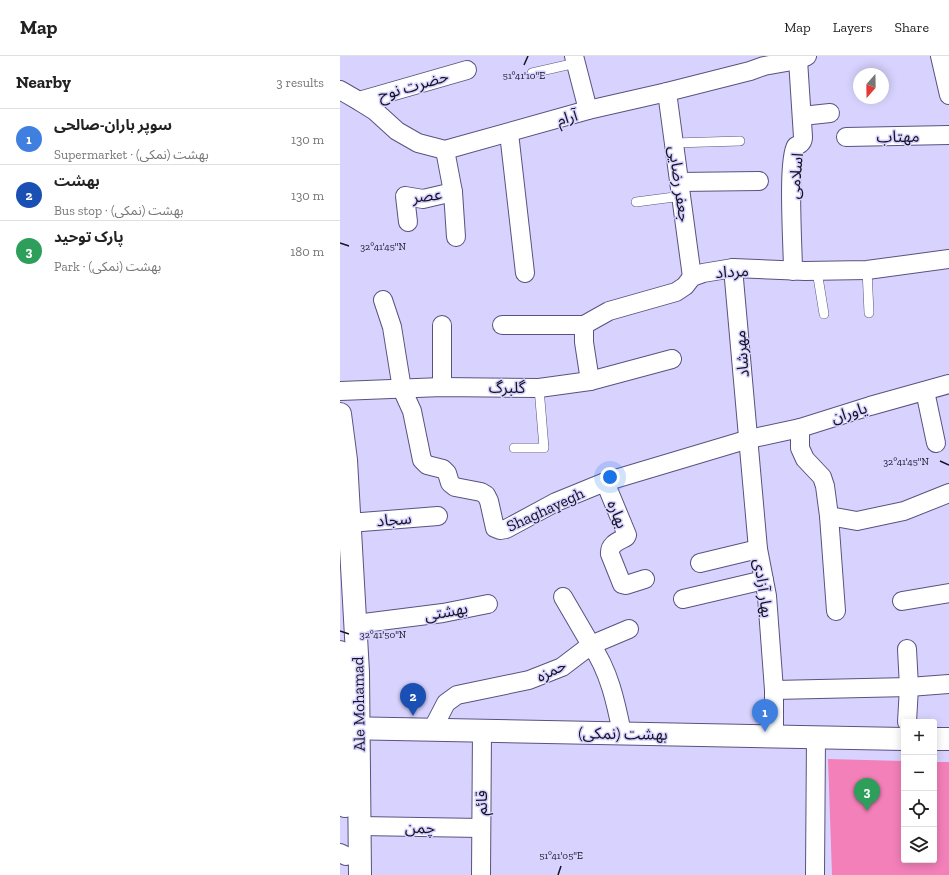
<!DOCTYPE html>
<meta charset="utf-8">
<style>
body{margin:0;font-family:"Zilla Slab","Noto Sans Arabic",serif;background:#f6f6f6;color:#222}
.controls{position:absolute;right:12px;bottom:12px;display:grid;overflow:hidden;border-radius:4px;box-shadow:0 2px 10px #0003}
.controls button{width:36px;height:36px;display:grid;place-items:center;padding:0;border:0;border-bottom:1px solid #e0e0e0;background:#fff;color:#222;font:20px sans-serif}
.compass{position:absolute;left:513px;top:12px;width:36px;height:36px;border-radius:50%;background:#fff;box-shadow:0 2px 10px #0003;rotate:200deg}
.you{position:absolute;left:270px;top:421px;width:14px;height:14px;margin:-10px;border:3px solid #fff;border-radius:50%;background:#1a73e8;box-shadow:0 0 0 6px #1a73e833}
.badge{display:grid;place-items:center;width:26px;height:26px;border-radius:50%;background:#74751c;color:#fff;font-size:13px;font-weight:700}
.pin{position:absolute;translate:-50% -33px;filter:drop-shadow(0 1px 2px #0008)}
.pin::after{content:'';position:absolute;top:21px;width:14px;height:12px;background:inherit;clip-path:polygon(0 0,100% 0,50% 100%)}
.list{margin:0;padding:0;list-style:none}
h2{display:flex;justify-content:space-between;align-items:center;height:52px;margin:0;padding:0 16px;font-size:17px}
h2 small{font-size:13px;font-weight:400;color:#767676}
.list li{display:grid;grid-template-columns:26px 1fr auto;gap:12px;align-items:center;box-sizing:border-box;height:56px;padding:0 16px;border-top:1px solid #e0e0e0}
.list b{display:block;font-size:15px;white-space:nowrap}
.list p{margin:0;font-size:13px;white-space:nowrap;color:#767676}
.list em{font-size:13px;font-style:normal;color:#767676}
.icon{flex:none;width:22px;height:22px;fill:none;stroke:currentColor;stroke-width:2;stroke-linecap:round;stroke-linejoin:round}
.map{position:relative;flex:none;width:609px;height:819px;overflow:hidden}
header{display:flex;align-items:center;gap:24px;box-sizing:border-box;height:56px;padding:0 20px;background:#fff;border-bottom:1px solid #e0e0e0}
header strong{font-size:19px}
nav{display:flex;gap:22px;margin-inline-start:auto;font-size:14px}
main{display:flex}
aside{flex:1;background:#fff}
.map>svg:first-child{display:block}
.green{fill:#f380b9}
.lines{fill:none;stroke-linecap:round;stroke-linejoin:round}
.service-casing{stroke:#59527f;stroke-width:10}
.minor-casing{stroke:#59527f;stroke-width:20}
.tertiary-casing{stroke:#59527f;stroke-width:24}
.secondary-casing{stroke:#59527f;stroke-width:24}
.service{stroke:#fff;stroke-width:9}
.minor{stroke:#fff;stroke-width:18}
.tertiary{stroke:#fff;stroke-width:22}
.secondary{stroke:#fff;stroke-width:22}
.ticks{fill:none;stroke:#161225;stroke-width:1.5}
.labels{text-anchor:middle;stroke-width:3;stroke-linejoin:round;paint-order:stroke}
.street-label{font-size:16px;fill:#161225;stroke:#d8d3fe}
.ticks-label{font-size:10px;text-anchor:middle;fill:#161225;stroke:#d8d3fe;stroke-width:3;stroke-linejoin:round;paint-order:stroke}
</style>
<header>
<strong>Map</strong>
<nav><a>Map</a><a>Layers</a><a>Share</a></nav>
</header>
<main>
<aside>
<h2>Nearby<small>3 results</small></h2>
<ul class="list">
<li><span class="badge" style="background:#3f7fe0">1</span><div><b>سوپر باران-صالحی</b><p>Supermarket · بهشت (نمکی)</p></div><em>130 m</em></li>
<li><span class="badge" style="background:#1a4fb4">2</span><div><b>بهشت</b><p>Bus stop · بهشت (نمکی)</p></div><em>130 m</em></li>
<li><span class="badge" style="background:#2e9e5b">3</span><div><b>پارک توحید</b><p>Park · بهشت (نمکی)</p></div><em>180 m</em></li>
</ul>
</aside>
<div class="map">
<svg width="609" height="819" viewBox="0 0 609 819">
<rect width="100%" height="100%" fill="#d8d3fe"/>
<path class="green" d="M488 703 564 705V804H594V706H609V819H492Z"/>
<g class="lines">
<g class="service-casing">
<g id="service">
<path d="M192 17 236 7"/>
<path d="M334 87 400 85"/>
<path d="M296 146 342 140"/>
<path d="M527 214 529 257"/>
<path d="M477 215 484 258"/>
<path d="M174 392H204L199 332"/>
</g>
</g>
<g class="minor-casing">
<g id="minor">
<path d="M234 0 248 54"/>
<path d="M600 0 609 39"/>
<path d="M0 34 19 45 35 55 57 75 78 87 105 94 248 54 327 36 410 15 424 10 458 4 467 0"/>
<path d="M327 36 352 221"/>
<path d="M19 45 127 14"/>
<path d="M462 60 490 57"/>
<path d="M169 77 185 217"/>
<path d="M506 81 609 79"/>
<path d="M339 126 419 125"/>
<path d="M113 136 116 181"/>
<path d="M68 166 65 140 83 143 113 136 105 94"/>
<path d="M393 212 418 493 427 540 434 634V680"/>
<path d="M453 215C453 193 447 104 456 90 461 88 463 86 463 81L458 4"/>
<path d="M43 244 52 271 62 333 72 355 82 404 87 409 103 413 107 417 110 427 115 431 141 436 146 439 149 445 155 472 160 474 166 473 216 446 265 426 409 383 460 372 530 350 609 328"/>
<path d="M102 269V331"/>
<path d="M162 269H244"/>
<path d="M250 325 244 286V269L269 255 336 236 345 230 352 221 363 217 393 212 465 215 527 214 609 203"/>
<path d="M0 335 102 331 199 332 250 325 332 303"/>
<path d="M585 335 596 387"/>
<path d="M460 372V392L465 403 482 421 485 430 489 460 496 555"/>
<path d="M265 426 287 479 286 481C279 485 269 488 270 498L282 528 286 529 305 523"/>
<path d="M489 460 517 465 564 455 609 437"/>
<path d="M9 467 98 460"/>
<path d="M360 507 418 493"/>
<path d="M223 541 251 589 289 573"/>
<path d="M343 543 424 524"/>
<path d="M562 545 609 537"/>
<path d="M16 568 103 557 148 548"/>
<path d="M434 634 569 631 609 628"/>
<path d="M567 666 569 631 567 593"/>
<path d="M92 674 106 647 117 639 189 624 222 611 251 589C269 614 276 647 282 677"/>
<path d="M20 770 141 772"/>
<path d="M0 797 6 800"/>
<path d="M141 819 142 674"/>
<path d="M475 819 476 681"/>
</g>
</g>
<g class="tertiary-casing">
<g id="tertiary">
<path d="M2 672 564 683"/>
<path d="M594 683H609"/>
</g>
</g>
<g class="secondary-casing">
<g id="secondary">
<path d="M0 358 6 404 18 616 20 819"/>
<path d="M0 596 2 619V672L5 750"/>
</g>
</g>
<use href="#service" class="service"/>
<use href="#minor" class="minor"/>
<use href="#tertiary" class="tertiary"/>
<use href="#secondary" class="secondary"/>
</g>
<path class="ticks" d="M184 9 188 0M0 187 9 190M600 405 609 409M0 575 9 578M218 819 221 810"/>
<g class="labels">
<g class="street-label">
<text transform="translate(73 29) rotate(-16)" y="6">حضرت نوح</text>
<text transform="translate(227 61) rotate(-16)" y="6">آرام</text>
<text transform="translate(558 80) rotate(-1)" y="6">مهتاب</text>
<text transform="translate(455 120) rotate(-85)" y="6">اسلامی</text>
<text transform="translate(340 128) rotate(82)" y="6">جعفر رضایی</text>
<text transform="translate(87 139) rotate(-7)" y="6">عصر</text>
<text transform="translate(392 215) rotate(-4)" y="6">مرداد</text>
<text transform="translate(401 298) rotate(-95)" y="6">مهرشاد</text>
<text x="167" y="337">گلبرگ</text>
<text transform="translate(509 356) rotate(-17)" y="6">یاوران</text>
<text transform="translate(205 453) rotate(-25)" y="6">Shaghayegh</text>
<text transform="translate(278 458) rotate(68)" y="6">بهاره</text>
<text transform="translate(54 463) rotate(-5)" y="6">سجاد</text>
<text transform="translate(424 532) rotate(82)" y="6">بهار آزادی</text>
<text transform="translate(106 555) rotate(-10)" y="6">بهشتی</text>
<text transform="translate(211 614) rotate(-26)" y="6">حمزه</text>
<text transform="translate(18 648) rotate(-91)" y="6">Ale Mohamad</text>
<text transform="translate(283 677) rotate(1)" y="6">بهشت (نمکی)</text>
<text transform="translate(141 747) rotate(-90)" y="6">قائم</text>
<text transform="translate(80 771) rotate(1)" y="6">چمن</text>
</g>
</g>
<g class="ticks-label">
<text x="184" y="23">51°41'10"E</text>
<text x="43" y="194">32°41'45"N</text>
<text x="566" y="409">32°41'45"N</text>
<text x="43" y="582">32°41'50"N</text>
<text x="221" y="803">51°41'05"E</text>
</g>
</svg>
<div class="controls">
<button>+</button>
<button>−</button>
<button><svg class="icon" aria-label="locate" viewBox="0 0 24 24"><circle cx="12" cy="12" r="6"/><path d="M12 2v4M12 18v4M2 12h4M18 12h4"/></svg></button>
<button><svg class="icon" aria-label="layers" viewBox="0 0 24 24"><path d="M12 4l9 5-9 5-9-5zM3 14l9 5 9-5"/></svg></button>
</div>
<svg class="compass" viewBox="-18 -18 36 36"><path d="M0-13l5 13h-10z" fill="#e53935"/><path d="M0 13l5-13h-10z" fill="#767676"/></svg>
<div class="you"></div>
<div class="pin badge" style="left:425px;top:676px;background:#3f7fe0">1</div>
<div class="pin badge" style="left:73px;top:660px;background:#1a4fb4">2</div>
<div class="pin badge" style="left:527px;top:755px;background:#2e9e5b">3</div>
</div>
</main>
